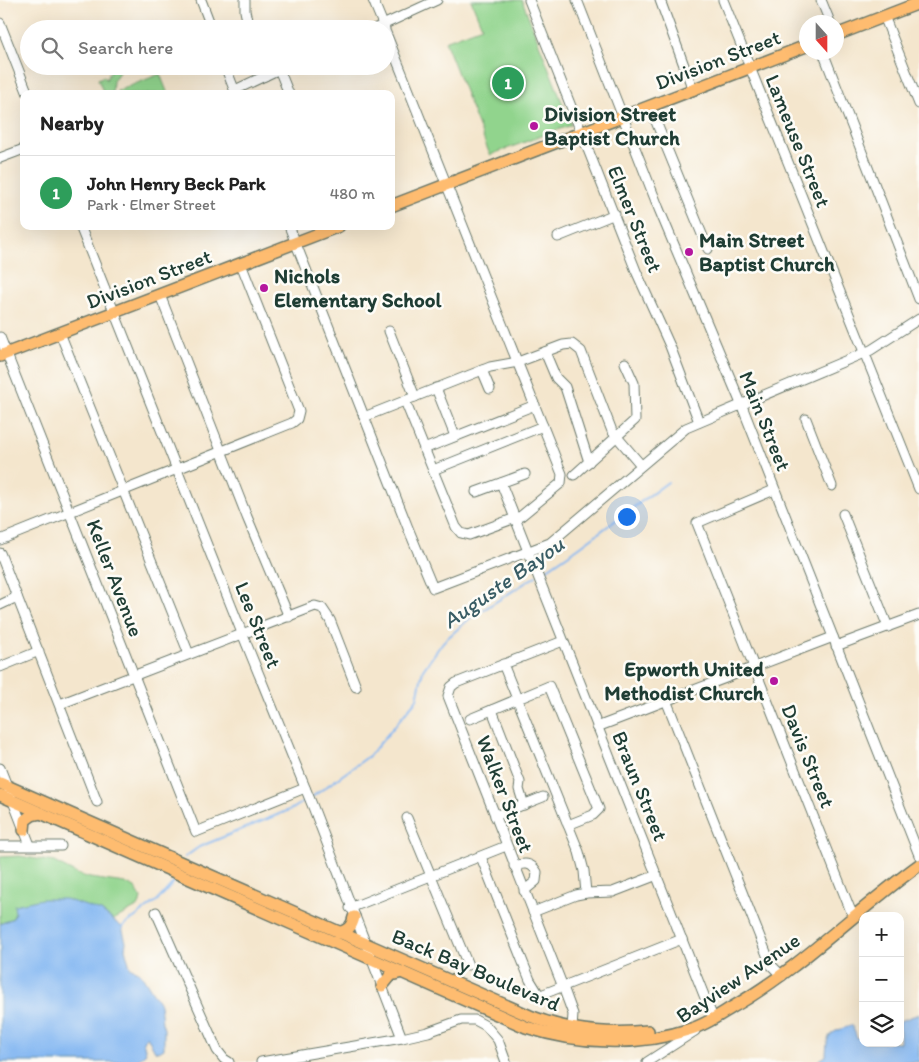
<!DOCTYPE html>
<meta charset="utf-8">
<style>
body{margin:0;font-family:Itim,sans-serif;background:#f2f2f2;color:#222}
.controls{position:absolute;right:15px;bottom:15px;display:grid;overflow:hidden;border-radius:10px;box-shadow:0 5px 20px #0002}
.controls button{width:45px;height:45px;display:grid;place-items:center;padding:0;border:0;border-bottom:1px solid #e0e0e0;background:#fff;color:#222;font:25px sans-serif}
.compass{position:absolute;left:799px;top:15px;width:45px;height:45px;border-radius:50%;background:#fff;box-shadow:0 5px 20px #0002;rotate:159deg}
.you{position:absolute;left:626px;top:516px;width:18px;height:18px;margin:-12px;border:4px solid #fff;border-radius:50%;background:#1a73e8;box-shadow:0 0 0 8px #1a73e833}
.badge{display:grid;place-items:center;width:32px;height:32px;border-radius:50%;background:#d93025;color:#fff;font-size:16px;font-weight:700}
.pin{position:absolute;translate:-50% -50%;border:2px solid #fff;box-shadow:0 1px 5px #0006}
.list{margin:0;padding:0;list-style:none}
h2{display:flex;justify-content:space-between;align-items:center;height:65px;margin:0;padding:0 20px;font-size:21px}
h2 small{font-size:16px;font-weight:400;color:#767676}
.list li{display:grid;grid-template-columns:32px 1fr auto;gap:15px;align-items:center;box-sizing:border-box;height:75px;padding:0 20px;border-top:1px solid #e0e0e0}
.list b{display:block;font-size:19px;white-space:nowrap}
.list p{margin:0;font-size:16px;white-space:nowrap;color:#767676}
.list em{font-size:16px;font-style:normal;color:#767676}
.icon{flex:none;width:28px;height:28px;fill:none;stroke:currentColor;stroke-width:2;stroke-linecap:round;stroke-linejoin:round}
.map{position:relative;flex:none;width:919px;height:1062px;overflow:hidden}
.search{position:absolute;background:#fff;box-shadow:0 5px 20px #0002;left:20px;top:20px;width:375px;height:55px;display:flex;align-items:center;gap:12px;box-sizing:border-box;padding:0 18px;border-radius:28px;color:#767676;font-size:19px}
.panel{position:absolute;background:#fff;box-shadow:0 5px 20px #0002;left:20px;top:90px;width:375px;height:140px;border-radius:10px}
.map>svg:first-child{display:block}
.green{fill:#91d48d;stroke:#588860}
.water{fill:#85b8f2;stroke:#527a93}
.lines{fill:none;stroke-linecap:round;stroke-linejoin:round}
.stream{stroke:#85b8f2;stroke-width:2}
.minor-casing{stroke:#6a786a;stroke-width:11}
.major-casing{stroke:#6a786a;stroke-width:14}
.minor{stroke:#fff;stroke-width:9}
.major{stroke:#febc70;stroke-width:11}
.poi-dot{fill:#b5179e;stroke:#fdfcf7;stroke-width:2}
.labels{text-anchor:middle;stroke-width:5;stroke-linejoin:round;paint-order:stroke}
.street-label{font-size:21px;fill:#1f3d34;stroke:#fdfcf7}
.poi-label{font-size:21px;font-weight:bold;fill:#1f3d34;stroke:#fdfcf7;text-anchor:start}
.water-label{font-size:22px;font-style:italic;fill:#385c64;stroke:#fdfcf7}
</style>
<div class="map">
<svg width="919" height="1062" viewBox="0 0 919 1062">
<rect width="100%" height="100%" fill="#fdfcf7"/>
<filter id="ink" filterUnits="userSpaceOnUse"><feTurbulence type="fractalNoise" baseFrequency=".02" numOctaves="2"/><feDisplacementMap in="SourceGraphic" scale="10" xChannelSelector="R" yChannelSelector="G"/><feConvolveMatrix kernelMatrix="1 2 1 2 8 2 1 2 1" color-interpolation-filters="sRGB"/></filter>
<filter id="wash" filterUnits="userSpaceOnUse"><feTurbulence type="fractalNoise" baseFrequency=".0096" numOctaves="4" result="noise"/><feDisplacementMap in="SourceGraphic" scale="20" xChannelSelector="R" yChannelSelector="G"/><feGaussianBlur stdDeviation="1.12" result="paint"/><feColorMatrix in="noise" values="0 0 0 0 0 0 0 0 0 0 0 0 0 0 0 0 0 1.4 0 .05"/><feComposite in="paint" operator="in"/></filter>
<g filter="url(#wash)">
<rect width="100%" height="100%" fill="#f4e6cd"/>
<g class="green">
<path d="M471 0H522L571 125 490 155 445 41 482 27Z"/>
<path d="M113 66H123L113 81 112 94H104L98 79 104 76 106 80Z"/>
<path d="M160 74 168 94H118L117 91Z"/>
<path d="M20 856 54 862 77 874 90 878 125 883 135 888 141 898 139 906 113 920 101 911 15 913 13 918 0 924V857Z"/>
</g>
<g class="water">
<path d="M42 899H65L101 911 122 927 126 942 125 949 130 967 141 974 160 1004 162 1023 164 1029V1049L159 1052 155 1051 147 1036 143 1041 146 1053 136 1062H0V924L13 918 15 913 14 905Z"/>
<path d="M919 1014V1062H816L826 1056C827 1031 829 1034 852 1025L857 1038 863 1036V1043H900V1021Z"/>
</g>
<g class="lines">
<g class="stream">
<path d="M540 574 578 548 668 482"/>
<path d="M312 797 369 756 394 727 417 699 423 670 443 642 469 619 536 576"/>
<path d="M185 857 199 847 294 808 308 799"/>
<path d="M122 927 158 900 174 882"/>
</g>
</g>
</g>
<g filter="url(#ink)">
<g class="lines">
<g class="minor-casing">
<g id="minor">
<path d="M201 0 212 29"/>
<path d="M245 0V11L249 29"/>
<path d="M373 0 385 29"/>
<path d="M529 0 636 271 670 346 699 422"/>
<path d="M577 0 659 209 742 406 919 855"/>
<path d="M660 0 693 90"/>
<path d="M723 0 919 489"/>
<path d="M821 0 830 22"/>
<path d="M884 16 919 104"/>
<path d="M0 23 28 94"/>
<path d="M374 29 437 0"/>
<path d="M386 33 562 474 561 483 521 516 469 535 461 533 456 527 405 401"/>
<path d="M823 52 919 299"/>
<path d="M225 66 236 94"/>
<path d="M262 66 265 76"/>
<path d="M279 69 289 94"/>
<path d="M235 90 286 66"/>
<path d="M650 107 708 249"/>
<path d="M0 158 24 149"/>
<path d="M80 226 242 633 313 807 402 1038"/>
<path d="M289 226 408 528 433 588 550 543 686 428 871 350 919 319"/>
<path d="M558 237 615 214"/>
<path d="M160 295 247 517 289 617"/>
<path d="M389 331 415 397"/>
<path d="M60 333 189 654"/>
<path d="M0 337 196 832 305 788"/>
<path d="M545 352 556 378 565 387 589 462"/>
<path d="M482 370 490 389"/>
<path d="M436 388 455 436"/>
<path d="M364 417 490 367 518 362 563 345 572 344 581 351 612 431 641 465"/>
<path d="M806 419 832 486"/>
<path d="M424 449 535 405"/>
<path d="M433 470 543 426"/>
<path d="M574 475 635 420 634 383 625 363"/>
<path d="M501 483 713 1018 710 1021"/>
<path d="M774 490 697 523 850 909 855 916"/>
<path d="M476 492 525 474"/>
<path d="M843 514 888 627"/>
<path d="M0 540 292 423 297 419 299 411 241 264"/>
<path d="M0 553 97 802"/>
<path d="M0 605 17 597"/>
<path d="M563 641 456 683 451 687 448 696 563 987 573 1014 572 1029"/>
<path d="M836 646 919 615"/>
<path d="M503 664 579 852 584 871 586 893"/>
<path d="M0 667 39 651"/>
<path d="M666 700 771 965 782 976"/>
<path d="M60 704 315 606 322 608 330 620 356 687"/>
<path d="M492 710 520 782 519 789 524 805"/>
<path d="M470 719 549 686 599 809 593 815 568 825"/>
<path d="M597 727 833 637"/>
<path d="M0 768 30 845"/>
<path d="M495 816 543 797"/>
<path d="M407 818 468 965"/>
<path d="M0 846H61"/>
<path d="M481 857 530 980 538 993 541 995 682 939"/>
<path d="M514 866C524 863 531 862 537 872L536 881 524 891"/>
<path d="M350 908 506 846"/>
<path d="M156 912 217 1050 224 1059 229 1062"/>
<path d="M533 912 576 895 586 893 613 892 657 875"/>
<path d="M261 1062 402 1038 428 1032 461 1020H475L486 1026 498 1040 506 1062"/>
<path d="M647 1062 695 1031"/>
</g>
</g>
<g class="major-casing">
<g id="major">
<path d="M836 35 919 3"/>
<path d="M391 206 806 46"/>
<path d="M0 356 339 226"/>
<path d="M0 783 530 1016C568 1031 607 1035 648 1031"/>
<path d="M0 795 526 1027C579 1044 637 1047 691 1029 705 1025 718 1016 731 1008 800 969 855 911 919 865"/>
<path d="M24 830 25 820 32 815 41 813"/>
<path d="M339 933C348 930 352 927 354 917"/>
<path d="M382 986 391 975 402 972"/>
</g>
</g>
<use href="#minor" class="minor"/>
<use href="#major" class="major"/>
</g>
</g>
<g class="poi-dot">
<circle cx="534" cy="126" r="5"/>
<circle cx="689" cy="252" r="5"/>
<circle cx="264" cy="288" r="5"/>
<circle cx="774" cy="681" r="5"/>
</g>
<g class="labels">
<g class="street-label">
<text transform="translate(718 60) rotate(-21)" y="7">Division Street</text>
<text transform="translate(798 141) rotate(68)" y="7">Lameuse Street</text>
<text transform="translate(635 219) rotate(68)" y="7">Elmer Street</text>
<text transform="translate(149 279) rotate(-21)" y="7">Division Street</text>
<text transform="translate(765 421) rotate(68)" y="7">Main Street</text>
<text transform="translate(115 578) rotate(69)" y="7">Keller Avenue</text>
<text transform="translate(258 625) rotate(68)" y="7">Lee Street</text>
<text transform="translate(808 756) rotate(68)" y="7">Davis Street</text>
<text transform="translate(640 786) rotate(68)" y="7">Braun Street</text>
<text transform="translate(505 794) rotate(69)" y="7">Walker Street</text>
<text transform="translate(476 970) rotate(23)" y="7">Back Bay Boulevard</text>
<text transform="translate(738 978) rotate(-34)" y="7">Bayview Avenue</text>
</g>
<g class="poi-label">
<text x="544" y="121">Division Street<tspan x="544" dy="24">Baptist Church</tspan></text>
<text x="699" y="247">Main Street<tspan x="699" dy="24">Baptist Church</tspan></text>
<text x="274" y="283">Nichols<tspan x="274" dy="24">Elementary School</tspan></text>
<text x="764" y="676" text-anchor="end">Epworth United<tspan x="764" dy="24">Methodist Church</tspan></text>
</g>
<g class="water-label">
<text transform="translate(503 582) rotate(-35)" y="8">Auguste Bayou</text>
</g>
</g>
</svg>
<div class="controls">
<button>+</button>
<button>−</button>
<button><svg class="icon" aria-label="layers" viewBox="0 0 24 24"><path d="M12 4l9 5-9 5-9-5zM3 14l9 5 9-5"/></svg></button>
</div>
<svg class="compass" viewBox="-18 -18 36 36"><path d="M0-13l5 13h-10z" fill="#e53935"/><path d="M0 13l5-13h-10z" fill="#767676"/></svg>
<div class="you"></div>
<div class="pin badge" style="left:508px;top:83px;background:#2e9e5b">1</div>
<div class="search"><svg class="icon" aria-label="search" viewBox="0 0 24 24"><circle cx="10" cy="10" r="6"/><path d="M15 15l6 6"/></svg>Search here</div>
<section class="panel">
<h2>Nearby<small></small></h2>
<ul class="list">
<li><span class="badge" style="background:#2e9e5b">1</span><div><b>John Henry Beck Park</b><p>Park · Elmer Street</p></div><em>480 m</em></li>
</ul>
</section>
</div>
